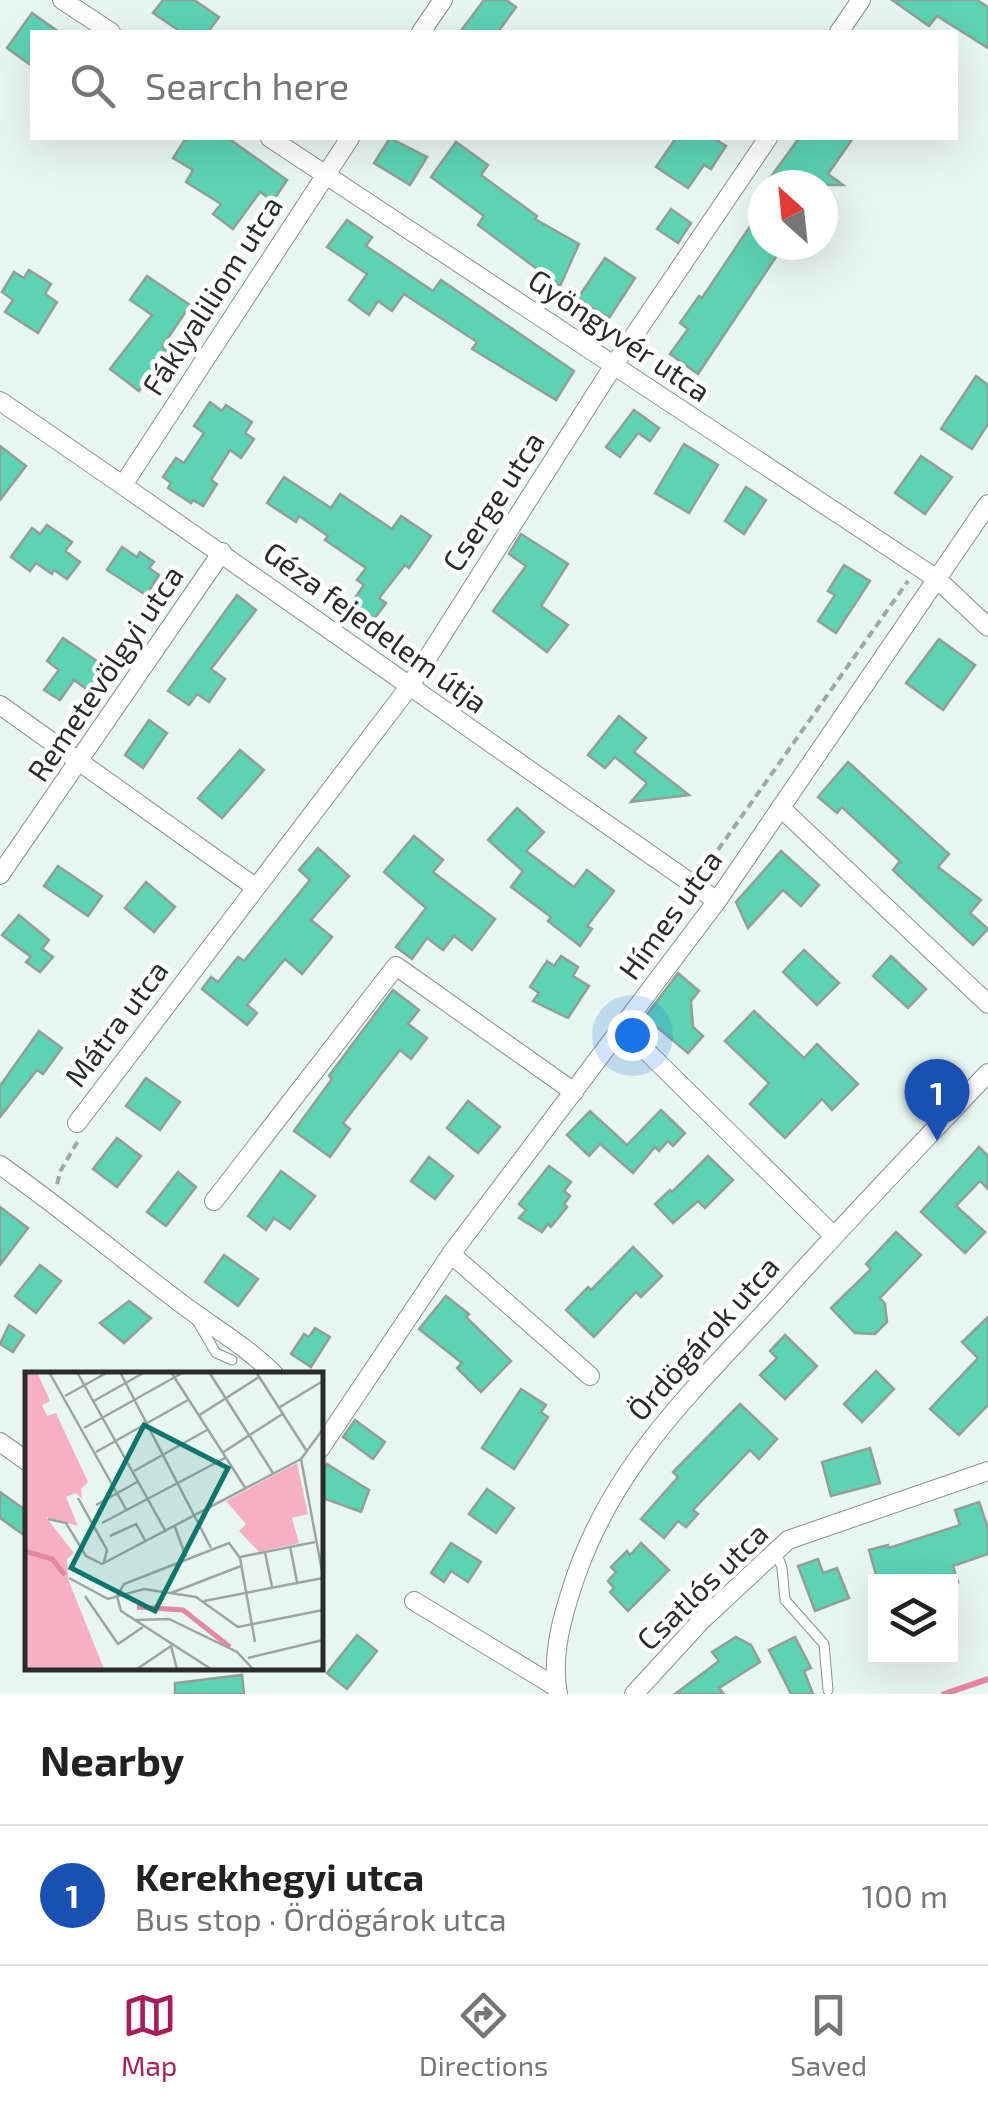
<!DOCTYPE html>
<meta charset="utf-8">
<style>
body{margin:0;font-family:"Exo 2",sans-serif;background:#f2f2f2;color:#222}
.controls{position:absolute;right:30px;bottom:30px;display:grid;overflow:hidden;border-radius:0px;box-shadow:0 10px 40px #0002}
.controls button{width:90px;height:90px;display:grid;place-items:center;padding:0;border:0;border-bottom:2px solid #e0e0e0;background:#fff;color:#222;font:50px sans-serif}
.compass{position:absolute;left:748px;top:170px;width:90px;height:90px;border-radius:50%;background:#fff;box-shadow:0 10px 40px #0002;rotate:333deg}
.you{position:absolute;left:632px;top:1035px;width:35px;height:35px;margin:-25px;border:8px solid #fff;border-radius:50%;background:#1a73e8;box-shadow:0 0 0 15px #1a73e833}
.badge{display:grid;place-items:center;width:65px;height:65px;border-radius:50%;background:#aa1c59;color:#fff;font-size:32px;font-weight:700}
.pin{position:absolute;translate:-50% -82px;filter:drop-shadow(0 2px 5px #0008)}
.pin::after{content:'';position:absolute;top:52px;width:35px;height:30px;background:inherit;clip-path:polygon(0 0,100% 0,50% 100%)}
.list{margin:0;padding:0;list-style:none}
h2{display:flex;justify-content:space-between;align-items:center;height:130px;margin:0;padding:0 40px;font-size:42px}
h2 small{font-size:32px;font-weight:400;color:#767676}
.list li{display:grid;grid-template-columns:65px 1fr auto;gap:30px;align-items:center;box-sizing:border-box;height:140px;padding:0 40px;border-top:2px solid #e0e0e0}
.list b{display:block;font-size:38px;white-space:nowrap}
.list p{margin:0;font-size:32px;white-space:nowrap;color:#767676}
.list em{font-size:32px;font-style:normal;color:#767676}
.icon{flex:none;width:55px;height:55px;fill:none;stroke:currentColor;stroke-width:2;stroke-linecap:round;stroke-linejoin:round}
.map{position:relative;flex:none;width:988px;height:1694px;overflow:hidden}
.search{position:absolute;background:#fff;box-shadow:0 10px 40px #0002;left:30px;right:30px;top:30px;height:110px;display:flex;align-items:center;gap:25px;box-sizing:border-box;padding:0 35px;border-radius:0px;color:#767676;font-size:38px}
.sheet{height:270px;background:#fff}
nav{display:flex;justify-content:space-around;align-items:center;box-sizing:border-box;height:140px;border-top:2px solid #e0e0e0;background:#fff;font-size:28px;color:#767676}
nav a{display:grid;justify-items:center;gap:5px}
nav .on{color:#aa1c59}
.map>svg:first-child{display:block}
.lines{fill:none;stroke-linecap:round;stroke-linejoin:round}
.stream{stroke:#e487a3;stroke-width:6}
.building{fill:#5cd3b3;stroke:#919e9a;stroke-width:2.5}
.service-casing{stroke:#85918d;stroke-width:11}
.minor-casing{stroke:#85918d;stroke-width:20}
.path{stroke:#9ea8a5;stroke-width:4;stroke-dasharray:8 5;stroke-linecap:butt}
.service{stroke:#fff;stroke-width:9}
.minor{stroke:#fff;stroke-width:18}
.labels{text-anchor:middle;stroke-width:9;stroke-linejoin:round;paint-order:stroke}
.street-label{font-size:30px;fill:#282d2b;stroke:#fff}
.inset-river{fill:none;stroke:#e487a3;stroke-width:5}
.inset-road{fill:none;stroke:#9ba6a2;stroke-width:2.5}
.view{fill:#0f766e;fill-opacity:0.15;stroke:#0f766e;stroke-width:5}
.inset-edge{fill:none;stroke:#282d2b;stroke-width:5}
</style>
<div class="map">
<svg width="988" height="1694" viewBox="0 0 988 1694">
<rect width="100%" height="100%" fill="#e8f6f1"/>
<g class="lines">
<path class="stream" d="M944 1694 988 1679"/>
</g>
<g class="building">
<path d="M163 0H194L219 17 208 32H181L153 13Z"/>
<path d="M484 0H506L516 7 498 32H460Z"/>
<path d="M892 0H977L988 7V48L937 16 929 26Z"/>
<path d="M32 13 59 32H32V66L7 48Z"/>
<path d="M186 138H228L287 180 273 201 260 192 233 229 213 214 221 204 186 182 193 170 173 158Z"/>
<path d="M390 138 427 157 410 185 374 163Z"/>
<path d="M676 138H713L726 146 711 169 704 165 688 188 656 167Z"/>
<path d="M799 138H853L828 174 843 185H765Z"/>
<path d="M456 142 488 165 481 175 537 216 535 219 579 244 560 286 478 225 484 216 431 177Z"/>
<path d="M763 207V245H784L698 374 670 354 688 329 680 323 699 296 702 298Z"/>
<path d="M671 209 691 223 678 243 657 229Z"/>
<path d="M347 220 372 237 366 246 433 291 441 280 574 371 556 400 472 349 477 342 404 294 392 311 378 301 369 315 349 300 367 274 327 247Z"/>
<path d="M605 258 635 278 609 318 578 298Z"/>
<path d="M29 270 51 284 45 294 57 302 38 333 5 312 13 300 2 292 14 272 24 278Z"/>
<path d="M147 276 190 305 162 347 169 353 139 391 110 369 152 315 130 300Z"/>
<path d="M976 376 988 385V424L972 449 941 429Z"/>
<path d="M210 402 222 411 226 405 252 422 245 433 254 439 241 458 230 450 211 480 217 484 203 506 193 500 191 503 168 488 171 483 163 477 176 458 184 463 204 433 194 426Z"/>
<path d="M634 410 659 428 650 441 638 433 620 457 606 447Z"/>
<path d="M684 444 718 465 689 513 655 493Z"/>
<path d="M0 446 26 466 0 500Z"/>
<path d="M921 456 952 477 925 514 895 493Z"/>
<path d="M284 477 331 508 340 494 392 529 401 516 431 536 409 568 405 565 379 598 386 603 374 619 352 602 364 585 357 580 366 568 325 540 328 536 299 516 296 522 267 503Z"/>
<path d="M746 487 766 500 744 534 725 521Z"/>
<path d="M47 525 72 542 65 551 80 562 67 579 54 570 52 574 36 563 30 571 11 557 32 528 40 534Z"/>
<path d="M521 534 568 564 541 606 568 625 547 652 493 611 526 566 509 554Z"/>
<path d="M122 547 137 557 140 552 154 562 149 568 159 575 146 595 107 570Z"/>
<path d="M844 565 870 581 836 633 818 621 835 595 828 591Z"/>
<path d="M237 595 256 610 211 669 225 679 209 702 197 694 189 705 168 691Z"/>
<path d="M63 638 106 667 89 691 74 680 60 700 44 690 59 670 47 661Z"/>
<path d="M939 639 975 665 943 710 906 683Z"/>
<path d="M619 716 646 738 634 752 689 795 631 802 647 783 615 757 605 768 588 755Z"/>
<path d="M149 720 167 733 143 768 125 755Z"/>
<path d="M240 750 264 770 222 818 198 798Z"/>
<path d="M848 762 949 854 938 867 981 900 970 913 988 929 973 945 893 870 900 861 842 807 837 813 818 797Z"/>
<path d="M517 808 544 832 526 851 574 887 587 870 614 891 587 926 592 929 580 946 548 921 551 917 511 887 523 871 488 840Z"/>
<path d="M414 836 443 860 433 872 495 919 472 950 454 936 443 950 427 938 412 959 396 947 426 908 384 872Z"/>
<path d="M318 848 349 876 311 920 332 937 302 974 285 959 247 1005 257 1013 247 1025 202 989 211 977 218 982 238 957 244 961 310 880 299 870Z"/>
<path d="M781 851 819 885 801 906 783 890 748 928 736 902Z"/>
<path d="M58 866 102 896 88 916 44 886Z"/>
<path d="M146 882 175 907 154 932 125 908Z"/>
<path d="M19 915 49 940 42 949 53 957 40 972 26 962 31 957 2 935Z"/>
<path d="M804 950 839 983 817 1005 783 972Z"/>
<path d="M561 956 578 967 573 976 589 986 568 1018 533 1001 539 993 530 987 547 961 554 966Z"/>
<path d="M891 956 926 989 908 1008 873 976Z"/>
<path d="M678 973 699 991 691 1001 693 1027 703 1036 688 1053 645 1017Z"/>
<path d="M393 990 419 1010 408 1024 427 1038 411 1059 400 1050 343 1123 350 1129 330 1157 294 1131 332 1079 329 1076Z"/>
<path d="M754 1011 804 1058 817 1044 858 1084 832 1110 822 1099 785 1138 750 1104 769 1083 725 1041Z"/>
<path d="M39 1031 62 1048 43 1074 37 1070 0 1117V1086Z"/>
<path d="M146 1078 180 1102 160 1130 126 1106Z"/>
<path d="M468 1101 500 1127 478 1153 447 1128Z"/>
<path d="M661 1110 685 1133 673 1146 668 1141 659 1151 655 1147 633 1173 600 1144 589 1156 567 1135 590 1111 627 1145Z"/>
<path d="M117 1138 141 1156 117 1187 93 1169Z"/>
<path d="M979 1147 988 1156V1189L980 1181 956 1206 985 1232 965 1253 921 1212Z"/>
<path d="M708 1156 733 1180 705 1208 698 1201 673 1223 655 1204 670 1190 672 1192Z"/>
<path d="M429 1157 453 1176 435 1199 411 1181Z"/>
<path d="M549 1166 571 1182 564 1191 570 1196 564 1204 567 1207 551 1227 548 1224 542 1232 519 1218 526 1210 519 1204Z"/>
<path d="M281 1171 315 1196 290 1229 274 1218 266 1230 248 1216Z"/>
<path d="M178 1172 196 1187 166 1226 147 1212Z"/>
<path d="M0 1207 28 1228 0 1265Z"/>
<path d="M896 1232 921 1255 880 1298 885 1304 887 1322 875 1334 855 1333 831 1308 871 1269 866 1264Z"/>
<path d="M633 1247 662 1276 641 1297 636 1292 594 1337 566 1310 588 1287 591 1290Z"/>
<path d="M224 1255 258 1279 238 1306 205 1282Z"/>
<path d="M40 1265 61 1281 36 1313 15 1296Z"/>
<path d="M446 1296 469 1314 466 1317 511 1361 481 1392 457 1368 462 1363 419 1329Z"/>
<path d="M129 1301 151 1318 124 1343 100 1323Z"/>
<path d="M988 1317V1405L959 1435 930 1409 978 1358 962 1342Z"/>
<path d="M9 1325 24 1335 13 1352 0 1344Z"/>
<path d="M315 1328 330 1337 311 1367 291 1354 304 1334 309 1337Z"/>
<path d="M785 1335 817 1366 785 1399 760 1375 777 1358 770 1351Z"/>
<path d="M876 1371 894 1389 862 1422 844 1404Z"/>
<path d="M521 1389 546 1405 541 1412 548 1417 514 1469 482 1448Z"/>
<path d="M740 1404 777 1439 759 1459 750 1450 693 1510 698 1514 686 1527 678 1521 664 1538 641 1519 678 1477 673 1472Z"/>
<path d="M355 1420 385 1442 373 1459 343 1437Z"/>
<path d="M870 1448 880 1483 831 1496 822 1462Z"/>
<path d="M327 1464 369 1490 361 1512 320 1497V1476Z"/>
<path d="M487 1489 514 1508 496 1533 469 1514Z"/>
<path d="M0 1492 28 1512V1538L0 1518Z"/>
<path d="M979 1502 988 1528V1554L953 1566 958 1582H878L869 1550 888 1545 889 1548 960 1525 955 1510Z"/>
<path d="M451 1543 481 1562 468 1582 451 1571 444 1582 431 1573Z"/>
<path d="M641 1543 669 1570 628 1611 610 1592 614 1588 608 1581 616 1572 611 1567 627 1551 630 1555Z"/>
<path d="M818 1559 823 1573 837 1568 849 1598 815 1611 798 1566Z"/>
<path d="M357 1635 377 1651 347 1689 327 1673Z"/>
<path d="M736 1637 751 1645 760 1662 719 1688 724 1694H675L719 1661 712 1652Z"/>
<path d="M795 1637 811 1668 804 1671 813 1694H791L769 1650Z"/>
<path d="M242 1675 244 1694H175V1683Z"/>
</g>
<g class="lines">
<g class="service-casing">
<g id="service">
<path d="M196 1319 216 1353 232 1360"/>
<path d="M776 1551 782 1568 785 1600 824 1644 828 1690"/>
</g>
</g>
<g class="minor-casing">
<g id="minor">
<path d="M62 0 111 32"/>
<path d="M421 32 443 0"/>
<path d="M839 32 861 0"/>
<path d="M270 138 937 579 988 627"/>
<path d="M0 401C241 565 477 735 717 901"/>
<path d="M123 485 350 138"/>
<path d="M0 705 255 887"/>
<path d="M781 808 988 1004"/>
<path d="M0 875 222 552"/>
<path d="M623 1028 834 1236"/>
<path d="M77 1123 409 687 614 365 768 138"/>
<path d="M0 1165C60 1207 116 1254 174 1298 207 1324 244 1344 274 1374"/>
<path d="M214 1201 396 966 574 1092"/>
<path d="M451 1254 590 1376"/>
<path d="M0 1442 28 1462"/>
<path d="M320 1449 451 1254 717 901 988 504"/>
<path d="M414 1601 556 1687"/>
<path d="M558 1694C552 1661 559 1629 569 1597 606 1471 689 1395 775 1301 844 1224 916 1149 988 1073"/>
<path d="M634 1694 701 1621 788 1540 988 1471"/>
</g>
</g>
<g class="path">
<path d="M703 871 908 581"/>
<path d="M57 1184 61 1170 79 1139"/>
</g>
<use href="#service" class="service"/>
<use href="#minor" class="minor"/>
</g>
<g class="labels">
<g class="street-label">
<text transform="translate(213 296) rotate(-57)" y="10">Fáklyaliliom utca</text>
<text transform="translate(619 336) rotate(34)" y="10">Gyöngyvér utca</text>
<text transform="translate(494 502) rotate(-57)" y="10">Cserge utca</text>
<text transform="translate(375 628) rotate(36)" y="10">Géza fejedelem útja</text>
<text transform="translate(106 674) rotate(-56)" y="10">Remetevölgyi utca</text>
<text transform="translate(671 915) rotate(-54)" y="10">Hímes utca</text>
<text transform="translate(117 1024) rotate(-53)" y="10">Mátra utca</text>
<text transform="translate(704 1339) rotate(-48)" y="10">Ördögárok utca</text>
<text transform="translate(703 1587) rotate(-44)" y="10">Csatlós utca</text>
</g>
</g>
<g transform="translate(25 1372)">
<rect width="298" height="298" fill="#e8f6f1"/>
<path d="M0 0H12L25 29 17 33 22 44 31 41 63 110 56 117 57 127 51 121 41 125 53 154 21 145 49 181 42 187 43 207 79 297H0ZM272 91 283 142 267 146 274 171 234 180 214 159 221 152 201 129Z" fill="#f7afc3"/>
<path class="inset-river" d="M0 179 27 187 40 203M112 235 158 238 205 275"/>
<path class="inset-road" d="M24 0 102 139M52 0 141 160M95 0 186 176M146 0 221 117M184 0 248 101M231 0 281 78M40 24 83 0M67 30 120 0M255 35 298 9M173 44 234 5M59 56 159 0M298 57 276 87 298 204M71 80 163 28M197 81 259 41M109 99 182 58M53 126 82 178 79 190M71 133 114 109M23 147 41 151 61 184 77 192M77 151 200 86M150 155 161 185M85 164 111 152 121 170M265 174 272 210M240 180 247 215M215 185 290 170M77 192 276 87M44 206 83 227 119 217 171 225 213 255 298 238M146 221 216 194M60 224 93 272 118 255M179 229 298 206M111 248 144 247 212 280 228 297M223 286 298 268M112 297 146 274 152 297M186 297 96 239 92 224 99 212 204 171 215 186 230 270"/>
<path class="view" d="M119 53 203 96 130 239 46 196Z"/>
<rect width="298" height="298" class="inset-edge"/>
</g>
</svg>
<div class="controls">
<button><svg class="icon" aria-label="layers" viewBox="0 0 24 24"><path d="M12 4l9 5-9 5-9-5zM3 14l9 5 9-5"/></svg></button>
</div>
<svg class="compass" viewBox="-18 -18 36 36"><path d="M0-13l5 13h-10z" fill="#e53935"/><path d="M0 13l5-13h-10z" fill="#767676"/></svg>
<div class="you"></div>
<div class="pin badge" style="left:937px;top:1141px;background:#1a4fb4">1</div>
<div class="search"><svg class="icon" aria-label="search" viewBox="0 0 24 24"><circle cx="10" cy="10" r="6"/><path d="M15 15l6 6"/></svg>Search here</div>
</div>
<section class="sheet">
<h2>Nearby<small></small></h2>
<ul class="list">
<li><span class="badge" style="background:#1a4fb4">1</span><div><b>Kerekhegyi utca</b><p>Bus stop · Ördögárok utca</p></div><em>100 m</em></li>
</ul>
</section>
<nav>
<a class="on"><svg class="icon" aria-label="map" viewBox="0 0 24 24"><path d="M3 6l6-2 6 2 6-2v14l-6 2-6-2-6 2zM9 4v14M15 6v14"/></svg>Map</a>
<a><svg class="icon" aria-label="directions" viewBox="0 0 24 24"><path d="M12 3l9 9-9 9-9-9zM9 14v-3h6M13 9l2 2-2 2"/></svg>Directions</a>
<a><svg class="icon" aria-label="saved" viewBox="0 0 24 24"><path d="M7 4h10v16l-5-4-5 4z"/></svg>Saved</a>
</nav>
